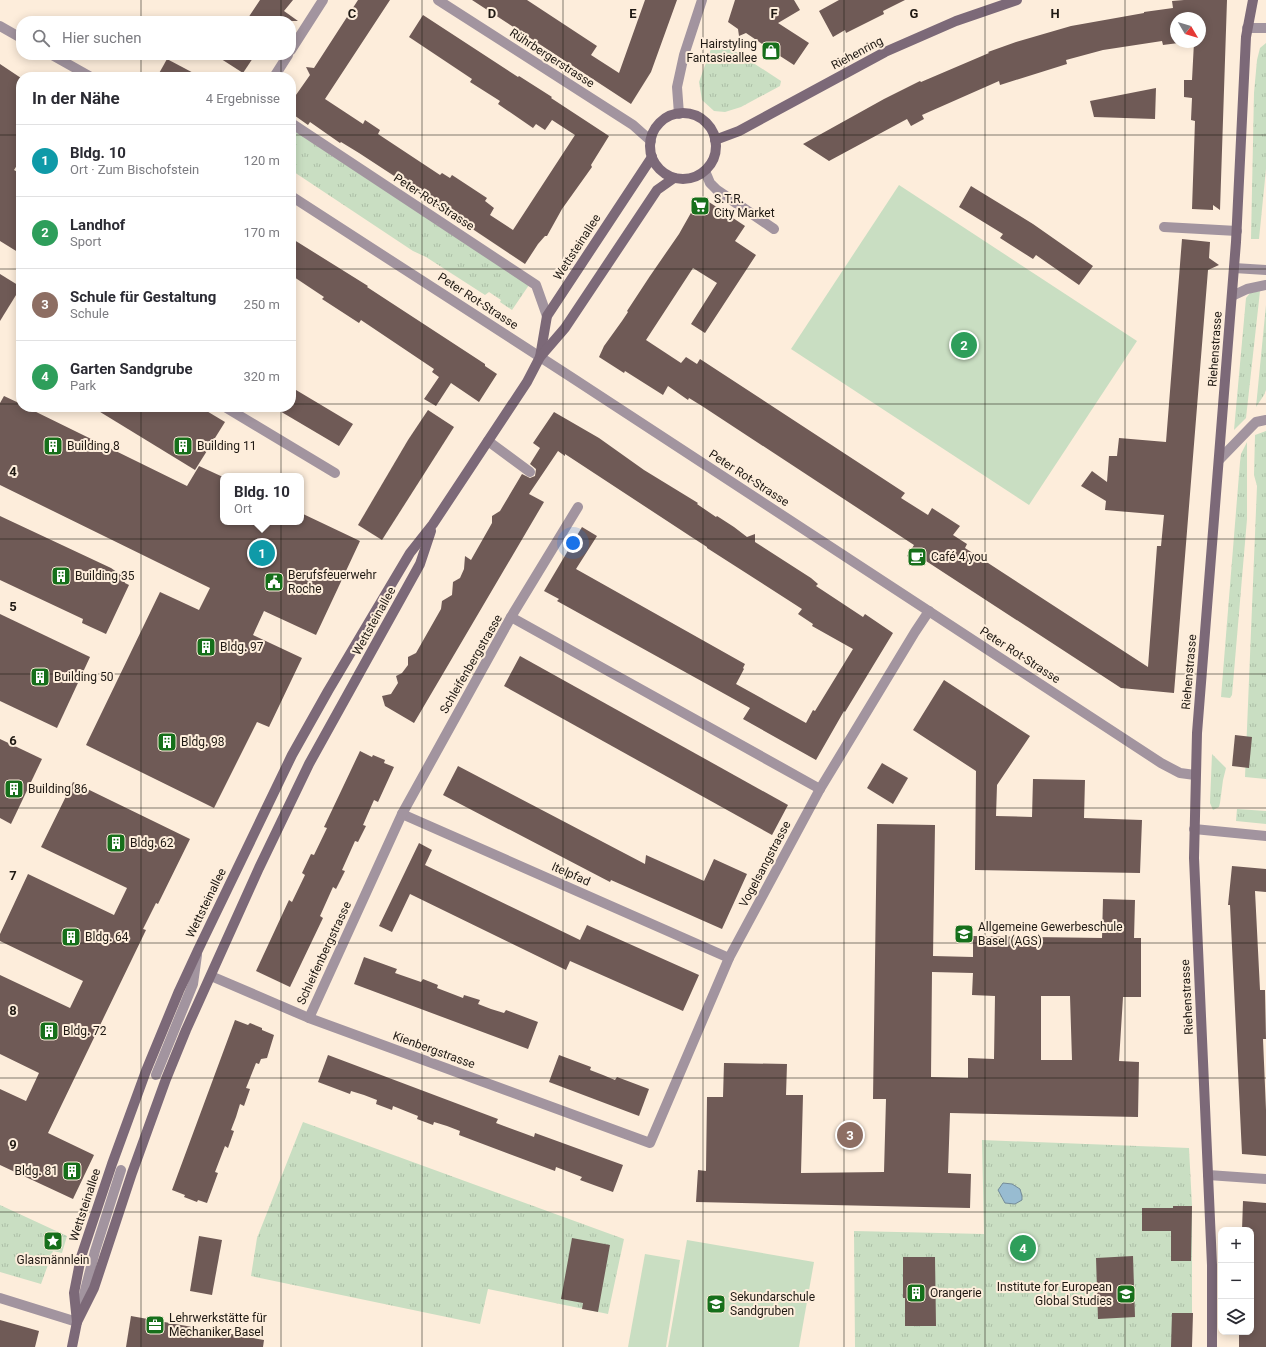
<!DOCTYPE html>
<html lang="de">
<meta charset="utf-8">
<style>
body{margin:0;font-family:Roboto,sans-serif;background:#f7f7f7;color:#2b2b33}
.controls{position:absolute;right:12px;bottom:12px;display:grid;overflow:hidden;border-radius:8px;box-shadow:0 2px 10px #0003}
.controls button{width:36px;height:36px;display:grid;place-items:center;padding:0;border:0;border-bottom:1px solid #e1e1e2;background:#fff;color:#2b2b33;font:20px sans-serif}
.compass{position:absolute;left:1170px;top:12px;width:36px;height:36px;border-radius:50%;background:#fff;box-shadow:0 2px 10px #0003;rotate:128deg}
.you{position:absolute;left:573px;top:543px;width:14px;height:14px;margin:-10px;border:3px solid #fff;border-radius:50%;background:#1a73e8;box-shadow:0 0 0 6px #1a73e833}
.badge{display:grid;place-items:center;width:26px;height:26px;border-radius:50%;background:#166f1b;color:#fff;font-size:13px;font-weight:700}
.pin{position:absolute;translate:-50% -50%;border:2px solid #fff;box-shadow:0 1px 4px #0006}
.popup{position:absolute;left:220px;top:473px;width:84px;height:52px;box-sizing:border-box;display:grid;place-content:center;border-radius:8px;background:#fff;filter:drop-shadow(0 1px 3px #0005);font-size:13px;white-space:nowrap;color:#7c7c81}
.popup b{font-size:15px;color:#2b2b33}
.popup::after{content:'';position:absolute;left:50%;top:100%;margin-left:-8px;border:8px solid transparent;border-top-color:#fff}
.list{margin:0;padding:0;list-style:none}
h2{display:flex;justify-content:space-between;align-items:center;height:52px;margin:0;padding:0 16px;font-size:17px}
h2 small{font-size:13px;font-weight:400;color:#7c7c81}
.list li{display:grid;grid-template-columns:26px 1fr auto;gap:12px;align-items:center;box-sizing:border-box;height:72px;padding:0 16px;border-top:1px solid #e1e1e2}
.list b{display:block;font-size:15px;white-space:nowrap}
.list p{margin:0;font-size:13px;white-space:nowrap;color:#7c7c81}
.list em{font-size:13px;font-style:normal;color:#7c7c81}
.icon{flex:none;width:22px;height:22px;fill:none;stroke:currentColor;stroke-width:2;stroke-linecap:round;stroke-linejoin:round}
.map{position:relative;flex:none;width:1266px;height:1347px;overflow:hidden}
.search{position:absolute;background:#fff;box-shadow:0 2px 10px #0003;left:16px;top:16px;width:280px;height:44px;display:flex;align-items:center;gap:10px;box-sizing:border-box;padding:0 14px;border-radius:16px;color:#7c7c81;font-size:15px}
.panel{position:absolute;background:#fff;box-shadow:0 2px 10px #0003;left:16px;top:72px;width:280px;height:340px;border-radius:16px}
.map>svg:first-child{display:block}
.grass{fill:url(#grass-tufts)}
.pitch{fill:#c9dec2}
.water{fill:#98bcd1;stroke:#748b98}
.building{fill:#6f5a56;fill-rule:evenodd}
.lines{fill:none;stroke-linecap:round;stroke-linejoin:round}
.lane{stroke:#a2949f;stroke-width:10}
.street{stroke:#a2949f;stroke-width:10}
.secondary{stroke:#7c6978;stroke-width:10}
.grid{fill:none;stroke:#1f1913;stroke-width:1;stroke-opacity:0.55}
.labels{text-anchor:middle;stroke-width:4;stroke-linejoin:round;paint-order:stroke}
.poi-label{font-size:12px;fill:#1f1913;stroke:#fdeddb;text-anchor:start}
.street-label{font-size:12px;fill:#1f1913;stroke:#fdeddb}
.grid-label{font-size:13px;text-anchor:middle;font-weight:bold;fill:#1f1913;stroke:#fdeddb;stroke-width:4;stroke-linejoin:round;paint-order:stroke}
</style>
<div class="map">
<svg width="1266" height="1347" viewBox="0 0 1266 1347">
<defs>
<pattern id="grass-tufts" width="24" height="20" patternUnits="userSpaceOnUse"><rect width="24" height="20" fill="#c9dec2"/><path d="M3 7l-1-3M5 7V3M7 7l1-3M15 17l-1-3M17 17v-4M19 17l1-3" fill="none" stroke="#acbea6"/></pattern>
</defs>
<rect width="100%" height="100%" fill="#fdeddb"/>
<g class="grass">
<path d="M715 38 781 81 780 86 741 107 725 112 714 111 702 100 699 82Z"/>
<path d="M1266 43V169L1259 239H1251L1254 93 1257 60 1260 48Z"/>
<path d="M292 129 529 285 512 310 500 302 501 300 489 292 485 295 426 257 413 251 291 170V131Z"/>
<path d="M1260 291 1246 418 1234 430 1246 298 1250 293Z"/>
<path d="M1266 305V390L1264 395 1256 407Z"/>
<path d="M1266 431V779L1245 777 1257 486 1254 475 1255 435Z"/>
<path d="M1247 442V519L1232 695 1230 698 1221 697 1240 462 1241 454Z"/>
<path d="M1212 754 1226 768 1223 780 1220 803 1219 807 1213 810 1210 803Z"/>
<path d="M1237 809 1266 811V824L1236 821Z"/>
<path d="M303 1122 624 1239 608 1314 488 1289 480 1324 251 1276 257 1238Z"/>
<path d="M982 1140 1189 1148 1192 1206V1347H855L854 1231 984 1234Z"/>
<path d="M0 1205 67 1236 62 1253 53 1251 41 1284 0 1272Z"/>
</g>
<g class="pitch">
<path d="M899 185 1137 341 1029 505 791 349Z"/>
<path d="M687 1240 814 1262 799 1347H668Z"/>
<path d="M645 1254 680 1260 666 1347H628Z"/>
</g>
<path class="water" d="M1003 1183 1012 1184 1020 1189 1022 1196V1200L1015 1204 1005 1203 998 1190Z"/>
<g class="building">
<path d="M260 0H293L284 11 298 21H246Z"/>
<path d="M358 0H390L325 99 363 124 365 120 380 130 378 134 440 175 442 173 450 178 452 175 487 198 485 201 494 208 490 215 513 230 575 135 552 120 545 130 536 124 533 128 498 104 500 101 470 82 472 79 409 37 423 15 518 77 519 76 552 97 551 98 609 136 591 165 592 167 562 209 547 236H545L538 244 525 264 468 226 467 227 434 206V205L410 188 411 187 359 153 341 142 340 143 310 122 308 125 291 113 292 106 291 105V102L310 75 306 67 314 68Z"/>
<path d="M472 0H527L597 46 591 55 619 73 645 0H677L651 72 631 104Z"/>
<path d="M735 0H794L800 10 778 23 809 43 794 65 780 56 773 60 763 54 765 46 746 33 739 36 738 29 728 22Z"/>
<path d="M839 0H905L883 11 884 14 846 33 845 30 833 37 819 11Z"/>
<path d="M1184 0H1227L1220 210 1213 205V210L1192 209 1195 121 1191 120 1192 98 1184 97V80H1192L1194 42H1200V18H1176V42H1186L1163 45 1162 41 1103 50 1066 60 1067 64 1000 85 999 81 922 115 924 119 911 126 907 119 829 161 803 144 884 99 920 81 921 82 989 53 988 52 1016 42 1071 26 1144 13V12L1173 8 1172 1Z"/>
<path d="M215 55H255L243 73Z"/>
<path d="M167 59 201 77H157Z"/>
<path d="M0 64 21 78V159L14 170 21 174V254L0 241Z"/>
<path d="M1156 88 1155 119 1094 117 1090 101Z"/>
<path d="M971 186 1033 224 1093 266 1079 285 1036 255 1033 259 1000 238 1003 234 959 207Z"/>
<path d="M703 198 745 226 735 241 756 255 705 333 691 324 717 283 693 268 646 340 681 363 686 357 697 364 700 359 905 493 901 498 928 515 932 508 960 526 953 535 967 544 965 548 1148 667 1157 546H1161L1164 515 1105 510 1106 501 1081 486 1092 471 1107 482 1109 456H1117L1119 438 1166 442 1182 239 1210 242 1209 258 1219 265 1208 270 1174 693 1121 688 926 561 922 566 907 556 914 545 702 406 689 398 688 400 668 386 663 395 625 371 624 373 599 357 604 346 622 321 628 312 627 311 650 276 679 234 692 211Z"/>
<path d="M291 238 368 286 367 287 485 364V366L497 374 479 402 451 383 436 406 424 399 439 377 432 372 434 369 361 320 359 323 322 299 324 297 291 275Z"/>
<path d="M0 274 21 287 0 321Z"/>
<path d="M291 387 353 424 339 446 273 407H291Z"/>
<path d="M4 396 21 404V407H26L187 486 199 466 223 477V522H301V513L360 541 316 635 264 611 253 635 302 658 269 727 257 722 214 808 86 745 160 592 199 610 210 588 0 485V403Z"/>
<path d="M92 407H200L225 422 195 470Z"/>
<path d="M428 410 454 427 382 540 358 525 408 440Z"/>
<path d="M554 412 599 438 644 470 698 503 697 504 716 517 717 516 734 527 747 537 755 534V542L811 578 818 584 816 586 863 617 865 614 893 633 845 712 844 711 816 760 743 719 750 708 557 601 559 599 544 591 582 527 597 536 576 569 745 664 743 668 744 669 736 684 806 723 813 710 815 711 853 649 812 626 813 624 798 614 802 609 707 548V547L690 536 565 454V456L558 451 529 494 544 502 414 723 385 706 382 696 391 694 398 683 396 676 402 673 408 665V657L416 653 441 609 442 601 452 595 453 582 460 578 464 569 465 556 471 560 492 523V516L500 511 522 474 530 478 535 476 536 469 530 464 540 448 533 443Z"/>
<path d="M0 516 111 568 121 575 125 583 129 585 106 634 82 623 83 619 0 580Z"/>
<path d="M0 614 90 657 57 728 0 701Z"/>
<path d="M520 656 788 805 772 835 504 686Z"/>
<path d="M944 680 1030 736 997 785 996 816 1032 817 1033 779 1085 780 1084 818 1142 820 1140 873 975 870 976 771 913 730Z"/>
<path d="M1235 735 1252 737 1249 768 1232 766Z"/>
<path d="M0 739 42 759 11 824 0 818Z"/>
<path d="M360 751 372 757 373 755 385 760 384 763 394 767 378 802 374 800 363 825 366 826 358 842 355 841 342 870 345 871 336 889 333 887 320 916 323 918 290 987 256 971 289 900 292 902 305 875 302 873 311 854 314 855 327 828 324 827Z"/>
<path d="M882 763 908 778 893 804 867 788Z"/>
<path d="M458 766 645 864 646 855 704 881 714 859 747 874 722 929 611 880 610 882 443 795Z"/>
<path d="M73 782 190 839 158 904 156 903 143 929 146 930 48 1133 94 1155 73 1199 0 1165V1089L26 1101 39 1073 0 1054V975L70 1008 83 981 0 941V934L28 874 114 915 127 888 41 847Z"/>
<path d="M877 824 935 825 933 956 973 957V936L1102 938 1103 899 1135 900 1134 938H1141V997H1123L1119 1061 1139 1062 1138 1117 950 1113 948 1173 971 1174 970 1208 696 1202 698 1170 706 1171 707 1097H723L724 1063 787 1064 786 1095H803L801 1173 884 1172 886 1099H873ZM932 972 973 973 972 995 995 996 994 1059 968 1058V1078L931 1077ZM1041 996H1070L1072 1060H1041Z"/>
<path d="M419 843 432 850 425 865 580 940 587 925 699 975 683 1011 570 961 566 970 410 894 392 932 379 926Z"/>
<path d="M1232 866 1266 869V892L1255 891 1260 990H1265L1266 1039H1263L1266 1110V1156L1242 1154 1230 905H1228Z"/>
<path d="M364 957 397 969 395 973 421 982 423 979 438 985 437 988 463 998 464 995 480 1000 478 1004 491 1009 504 1013 506 1010 538 1022 528 1049 354 984Z"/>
<path d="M235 1020 248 1025 250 1023 262 1028V1030L274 1035 267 1058 261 1059 259 1064 256 1063 246 1088 250 1089 244 1106 240 1104 236 1117 231 1130 234 1131 228 1148 225 1146 215 1172 218 1173 207 1203 198 1200 197 1202 184 1197 185 1195 172 1190Z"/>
<path d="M328 1055 498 1119 496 1123 534 1137 535 1133 623 1165 613 1192 580 1180 582 1177 556 1167 555 1171 459 1135 460 1131 447 1126 434 1122 433 1125 417 1119 418 1116 393 1106 392 1110 376 1104 377 1100 364 1095 351 1091 350 1094 318 1082Z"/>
<path d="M559 1055 591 1067 590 1070 603 1075 615 1080 617 1077 649 1089 639 1116 549 1082Z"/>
<path d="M1243 1201 1266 1203V1347H1239V1332H1251V1230H1242Z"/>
<path d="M1173 1206H1192L1191 1261H1171V1231H1142V1208H1173Z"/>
<path d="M199 1236 222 1240 212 1295 190 1291Z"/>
<path d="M572 1238 610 1245 598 1312 582 1309 583 1303 561 1299Z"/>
<path d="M1133 1256 1135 1317 1098 1319 1096 1258Z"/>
<path d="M903 1257H935L936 1326H905V1298H903Z"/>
<path d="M1172 1313H1193L1192 1347H1171Z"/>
<path d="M131 1316 264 1340 263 1347H126Z"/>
<path d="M0 1320 39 1331 35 1347H0Z"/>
</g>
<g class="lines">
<g class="lane">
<path d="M1247 28H1266"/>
<path d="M705 171 710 183 717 190 774 229"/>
<path d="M1164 227 1237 231"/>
<path d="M1234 268 1266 270"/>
<path d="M1232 296 1247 289 1266 285"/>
<path d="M488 441 530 472"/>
<path d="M1219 460 1251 427 1256 422 1266 420"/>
<path d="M511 617 578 507"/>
<path d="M156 1075 193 984 197 955"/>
<path d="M80 1310 95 1251 121 1170"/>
</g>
<g class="street">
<path d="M438 0 633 125 651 141"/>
<path d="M0 26 21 38"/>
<path d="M291 50 323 0"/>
<path d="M52 55 91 77"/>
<path d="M274 77 288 55"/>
<path d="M679 114 677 87 684 55 702 0"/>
<path d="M291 123 536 285 547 316"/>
<path d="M291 196 571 377 1161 763 1180 773 1195 775"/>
<path d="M225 407 335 473"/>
<path d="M402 814 729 958"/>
<path d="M1194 829 1266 836"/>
<path d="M211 976 309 1018 650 1143 729 958 820 789 915 632 929 611"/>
<path d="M309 1018 402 814 511 617 820 789"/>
<path d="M1208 1175 1266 1179"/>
<path d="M0 1298 77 1322"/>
</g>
<g class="secondary">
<circle cx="683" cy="146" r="33"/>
<path d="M715 140 739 131 885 52 956 21 1017 0"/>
<path d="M540 357 547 316 652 157"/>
<path d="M77 1322 74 1293 81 1257 112 1164 146 1071 179 991 198 950 292 755 328 691 410 553 433 524 527 382 540 357 565 328 657 190 674 178"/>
<path d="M72 1347 77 1322 94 1288 132 1173 166 1079 186 1030 259 868 309 764 420 564 431 531"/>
<path d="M1212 1347V1265L1194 858 1197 733 1236 242 1246 37 1253 0"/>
</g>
</g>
<path class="grid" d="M141 0V21M281 0V21M422 0V1347M563 0V1347M703 0V1347M844 0V1347M985 0V1347M1125 0V1347M141 55V77M281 55V77M0 135H21M291 135H1266M0 269H21M291 269H1266M0 404H21M291 404H1266M141 407V1347M281 407V1347M0 539H1266M0 674H1266M0 808H1266M0 943H1266M0 1078H1266M0 1212H1266"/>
<defs>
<g id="shop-square" transform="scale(1)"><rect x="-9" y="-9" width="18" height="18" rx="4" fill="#166f1b" stroke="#fdeddb"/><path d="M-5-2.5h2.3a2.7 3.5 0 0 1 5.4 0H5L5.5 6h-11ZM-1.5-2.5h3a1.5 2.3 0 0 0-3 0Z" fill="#fff"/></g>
<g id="supermarket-square" transform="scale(1)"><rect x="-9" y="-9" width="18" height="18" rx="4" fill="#166f1b" stroke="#fdeddb"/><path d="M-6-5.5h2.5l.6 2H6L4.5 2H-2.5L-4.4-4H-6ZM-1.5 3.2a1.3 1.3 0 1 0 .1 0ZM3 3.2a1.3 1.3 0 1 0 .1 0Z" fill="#fff"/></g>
<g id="building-square" transform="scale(1)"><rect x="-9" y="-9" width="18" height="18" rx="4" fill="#166f1b" stroke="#fdeddb"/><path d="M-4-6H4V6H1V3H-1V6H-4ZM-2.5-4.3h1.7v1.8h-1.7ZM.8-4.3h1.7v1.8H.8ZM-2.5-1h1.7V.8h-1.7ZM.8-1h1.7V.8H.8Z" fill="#fff"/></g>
<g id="cafe-square" transform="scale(1)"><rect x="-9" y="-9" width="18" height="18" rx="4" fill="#166f1b" stroke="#fdeddb"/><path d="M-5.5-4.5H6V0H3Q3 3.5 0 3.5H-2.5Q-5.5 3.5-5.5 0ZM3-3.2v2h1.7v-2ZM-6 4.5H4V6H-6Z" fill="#fff"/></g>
<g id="civic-square" transform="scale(1)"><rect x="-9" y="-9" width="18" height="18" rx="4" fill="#166f1b" stroke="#fdeddb"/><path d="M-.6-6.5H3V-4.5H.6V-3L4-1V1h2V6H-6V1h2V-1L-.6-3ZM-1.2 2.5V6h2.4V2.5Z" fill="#fff"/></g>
<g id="school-square" transform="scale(1)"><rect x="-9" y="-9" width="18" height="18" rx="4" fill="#166f1b" stroke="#fdeddb"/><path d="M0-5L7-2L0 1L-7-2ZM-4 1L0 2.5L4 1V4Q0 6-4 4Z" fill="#fff"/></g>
<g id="sight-square" transform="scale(1)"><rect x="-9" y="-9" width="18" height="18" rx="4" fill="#166f1b" stroke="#fdeddb"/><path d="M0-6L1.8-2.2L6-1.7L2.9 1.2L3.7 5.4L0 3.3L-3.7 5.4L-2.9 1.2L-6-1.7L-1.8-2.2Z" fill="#fff"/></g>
<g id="university-square" transform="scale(1)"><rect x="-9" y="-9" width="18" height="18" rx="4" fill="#166f1b" stroke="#fdeddb"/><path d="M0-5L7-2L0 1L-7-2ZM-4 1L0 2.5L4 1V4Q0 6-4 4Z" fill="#fff"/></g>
<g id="office-square" transform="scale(1)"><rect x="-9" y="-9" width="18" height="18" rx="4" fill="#166f1b" stroke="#fdeddb"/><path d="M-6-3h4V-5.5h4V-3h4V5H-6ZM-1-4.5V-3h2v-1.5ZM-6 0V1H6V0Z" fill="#fff"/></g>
</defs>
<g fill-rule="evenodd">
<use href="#shop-square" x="771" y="51"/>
<use href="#supermarket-square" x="700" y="206"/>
<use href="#building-square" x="53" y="446"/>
<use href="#building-square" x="183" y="446"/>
<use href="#cafe-square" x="917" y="557"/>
<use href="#building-square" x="61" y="576"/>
<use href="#civic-square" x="274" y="582"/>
<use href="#building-square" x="206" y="647"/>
<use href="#building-square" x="40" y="677"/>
<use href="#building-square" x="167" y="742"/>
<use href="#building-square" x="14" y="789"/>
<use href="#building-square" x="116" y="843"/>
<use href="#school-square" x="964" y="934"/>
<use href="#building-square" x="71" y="937"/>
<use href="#building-square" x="49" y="1031"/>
<use href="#building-square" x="72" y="1171"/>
<use href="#sight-square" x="53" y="1241"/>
<use href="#building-square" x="916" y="1293"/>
<use href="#university-square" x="1126" y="1294"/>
<use href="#school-square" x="716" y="1304"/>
<use href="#office-square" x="155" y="1325"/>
</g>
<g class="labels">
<g class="poi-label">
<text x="757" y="48" text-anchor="end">Hairstyling<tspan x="757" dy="14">Fantasieallee</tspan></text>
<text x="714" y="203">S.T.R.<tspan x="714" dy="14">City Market</tspan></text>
<text x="67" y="450">Building 8</text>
<text x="197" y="450">Building 11</text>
<text x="931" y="561">Café 4 you</text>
<text x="288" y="579">Berufsfeuerwehr<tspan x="288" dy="14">Roche</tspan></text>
<text x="75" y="580">Building 35</text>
<text x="220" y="651">Bldg. 97</text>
<text x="54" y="681">Building 50</text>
<text x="181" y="746">Bldg. 98</text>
<text x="28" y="793">Building 86</text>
<text x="130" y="847">Bldg. 62</text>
<text x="978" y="931">Allgemeine Gewerbeschule<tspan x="978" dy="14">Basel (AGS)</tspan></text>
<text x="85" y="941">Bldg. 64</text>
<text x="63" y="1035">Bldg. 72</text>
<text x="58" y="1175" text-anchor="end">Bldg. 81</text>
<text x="53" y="1264" text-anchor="middle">Glasmännlein</text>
<text x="1112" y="1291" text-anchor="end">Institute for European<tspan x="1112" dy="14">Global Studies</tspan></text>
<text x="930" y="1297">Orangerie</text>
<text x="730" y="1301">Sekundarschule<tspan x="730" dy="14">Sandgruben</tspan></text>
<text x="169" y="1322">Lehrwerkstätte für<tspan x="169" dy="14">Mechaniker Basel</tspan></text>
</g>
<g class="street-label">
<text transform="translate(857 53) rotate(-28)" y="4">Riehenring</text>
<text transform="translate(552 58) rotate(33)" y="4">Rührbergerstrasse</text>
<text transform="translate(434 202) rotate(33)" y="4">Peter-Rot-Strasse</text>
<text transform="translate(577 247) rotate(-57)" y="4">Wettsteinallee</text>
<text transform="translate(478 301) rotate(33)" y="4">Peter Rot-Strasse</text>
<text transform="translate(1215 349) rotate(-86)" y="4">Riehenstrasse</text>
<text transform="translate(749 478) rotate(33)" y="4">Peter Rot-Strasse</text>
<text transform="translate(374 621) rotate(-61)" y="4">Wettsteinallee</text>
<text transform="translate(1020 655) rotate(33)" y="4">Peter Rot-Strasse</text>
<text transform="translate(471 664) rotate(-60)" y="4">Schleifenbergstrasse</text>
<text transform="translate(1189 672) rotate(-85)" y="4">Riehenstrasse</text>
<text transform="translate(765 864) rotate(-62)" y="4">Vogelsangstrasse</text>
<text transform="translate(571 874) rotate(24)" y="4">Itelpfad</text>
<text transform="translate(206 903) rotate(-64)" y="4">Wettsteinallee</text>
<text transform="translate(324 953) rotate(-65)" y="4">Schleifenbergstrasse</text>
<text transform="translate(1187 997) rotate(-93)" y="4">Riehenstrasse</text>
<text transform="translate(434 1050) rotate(20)" y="4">Kienbergstrasse</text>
<text transform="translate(85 1205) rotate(-72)" y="4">Wettsteinallee</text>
</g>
</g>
<g class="grid-label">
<text x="352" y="18">C</text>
<text x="492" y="18">D</text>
<text x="633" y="18">E</text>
<text x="774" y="18">F</text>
<text x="914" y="18">G</text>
<text x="1055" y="18">H</text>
<text x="13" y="476">4</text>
<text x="13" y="611">5</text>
<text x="13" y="745">6</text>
<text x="13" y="880">7</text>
<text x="13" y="1015">8</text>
<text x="13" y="1149">9</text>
</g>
</svg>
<div class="controls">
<button>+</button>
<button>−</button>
<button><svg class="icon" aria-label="layers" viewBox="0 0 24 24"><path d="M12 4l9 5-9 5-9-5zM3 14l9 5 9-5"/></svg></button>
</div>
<svg class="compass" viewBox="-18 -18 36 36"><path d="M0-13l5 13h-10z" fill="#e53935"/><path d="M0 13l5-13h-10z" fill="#7c7c81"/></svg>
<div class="you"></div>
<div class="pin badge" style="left:262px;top:553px;background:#0f9aa8">1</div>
<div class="popup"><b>Bldg. 10</b>Ort</div>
<div class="pin badge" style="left:964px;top:345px;background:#2e9e5b">2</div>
<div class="pin badge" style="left:850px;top:1135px;background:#8d6e63">3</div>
<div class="pin badge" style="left:1023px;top:1248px;background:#2e9e5b">4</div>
<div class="search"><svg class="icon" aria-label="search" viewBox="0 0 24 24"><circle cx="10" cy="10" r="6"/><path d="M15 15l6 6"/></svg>Hier suchen</div>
<section class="panel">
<h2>In der Nähe<small>4 Ergebnisse</small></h2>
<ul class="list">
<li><span class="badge" style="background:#0f9aa8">1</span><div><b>Bldg. 10</b><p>Ort · Zum Bischofstein</p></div><em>120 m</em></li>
<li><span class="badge" style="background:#2e9e5b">2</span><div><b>Landhof</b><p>Sport</p></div><em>170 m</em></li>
<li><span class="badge" style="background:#8d6e63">3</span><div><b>Schule für Gestaltung</b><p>Schule</p></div><em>250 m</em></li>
<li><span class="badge" style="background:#2e9e5b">4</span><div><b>Garten Sandgrube</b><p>Park</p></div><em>320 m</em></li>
</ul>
</section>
</div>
